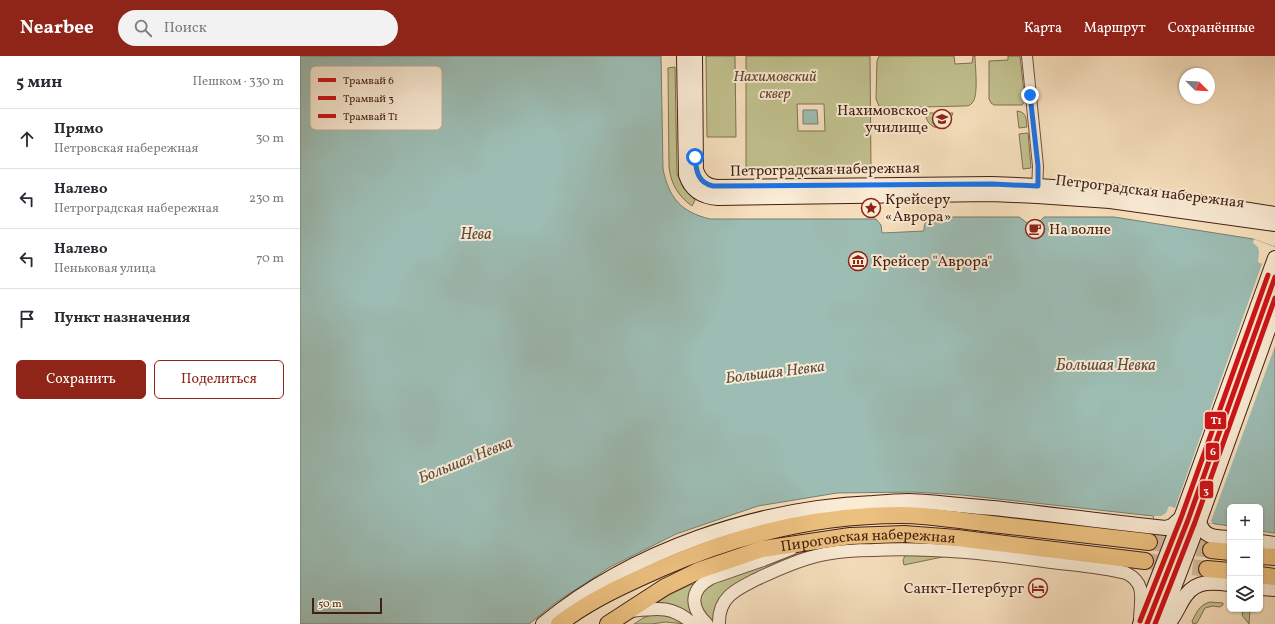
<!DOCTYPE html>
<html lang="ru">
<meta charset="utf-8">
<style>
body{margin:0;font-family:Vollkorn,serif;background:#f2f2f3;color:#2b2b33}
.controls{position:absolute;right:12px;bottom:12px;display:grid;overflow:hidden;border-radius:6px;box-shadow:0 1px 3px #0004}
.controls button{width:36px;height:36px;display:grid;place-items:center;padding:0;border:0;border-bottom:1px solid #e1e1e2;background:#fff;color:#2b2b33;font:20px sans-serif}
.compass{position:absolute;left:879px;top:12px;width:36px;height:36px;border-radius:50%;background:#fff;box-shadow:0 1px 3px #0004;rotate:114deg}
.scale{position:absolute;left:12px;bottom:10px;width:70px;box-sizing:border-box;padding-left:4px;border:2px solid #431f10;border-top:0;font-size:11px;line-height:14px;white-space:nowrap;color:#431f10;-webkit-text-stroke:3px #faebd5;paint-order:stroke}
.stop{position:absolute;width:12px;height:12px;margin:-9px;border:3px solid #1a73e8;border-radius:50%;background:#fff}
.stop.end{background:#1a73e8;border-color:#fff;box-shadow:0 1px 4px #0008}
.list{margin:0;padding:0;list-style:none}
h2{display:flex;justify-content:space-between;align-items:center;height:52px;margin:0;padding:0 16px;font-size:17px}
h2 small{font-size:13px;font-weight:400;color:#7c7c81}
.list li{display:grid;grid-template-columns:26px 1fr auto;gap:12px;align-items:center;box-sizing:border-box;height:60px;padding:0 16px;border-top:1px solid #e1e1e2}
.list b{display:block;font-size:15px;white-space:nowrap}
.list p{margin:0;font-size:13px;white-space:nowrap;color:#7c7c81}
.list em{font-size:13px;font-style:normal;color:#7c7c81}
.actions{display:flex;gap:8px;padding:12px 16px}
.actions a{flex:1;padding:9px 0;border:1px solid #8f2418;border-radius:6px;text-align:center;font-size:14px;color:#8f2418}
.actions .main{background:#8f2418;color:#fff}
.icon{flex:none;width:22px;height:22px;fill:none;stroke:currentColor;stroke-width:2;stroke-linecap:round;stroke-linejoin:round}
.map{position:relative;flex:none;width:975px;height:568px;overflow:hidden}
header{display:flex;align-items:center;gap:24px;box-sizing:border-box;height:56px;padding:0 20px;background:#8f2418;color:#fff}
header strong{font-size:19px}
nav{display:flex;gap:22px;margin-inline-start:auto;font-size:14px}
.search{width:280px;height:36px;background:#f2f2f3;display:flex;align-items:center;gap:10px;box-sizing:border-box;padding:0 14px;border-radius:22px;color:#7c7c81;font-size:15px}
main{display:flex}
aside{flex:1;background:#fff}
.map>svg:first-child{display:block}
.green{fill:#c1c18f;stroke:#827050;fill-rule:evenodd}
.water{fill:#9dbdb4;stroke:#797e72}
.pier{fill:#f7e0be}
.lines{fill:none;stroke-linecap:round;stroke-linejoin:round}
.primary-tunnel{stroke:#d3b99b;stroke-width:16;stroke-dasharray:16 8;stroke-linecap:butt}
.minor-casing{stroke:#704f3c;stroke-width:12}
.tertiary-casing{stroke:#704f3c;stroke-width:14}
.secondary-casing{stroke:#431f10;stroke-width:16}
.primary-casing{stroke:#431f10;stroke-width:18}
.minor{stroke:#faebd5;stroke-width:10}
.tertiary{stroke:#faebd5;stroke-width:12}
.secondary{stroke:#faebd5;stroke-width:14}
.primary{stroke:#ecc07f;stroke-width:16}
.tram-1-casing{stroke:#faebd5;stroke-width:8}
.tram-2-casing{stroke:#faebd5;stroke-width:8}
.tram-3-casing{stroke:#faebd5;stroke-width:8}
.tram-1{stroke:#ce1417;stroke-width:5}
.tram-2{stroke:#ce1417;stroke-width:5}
.tram-3{stroke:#ce1417;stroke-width:5}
.route{stroke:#1a73e8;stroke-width:5}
.labels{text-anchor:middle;stroke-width:4;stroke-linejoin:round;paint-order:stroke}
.park-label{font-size:15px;font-style:italic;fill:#624830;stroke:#faebd5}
.poi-label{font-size:15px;fill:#431f10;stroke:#faebd5;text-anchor:start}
.street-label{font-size:15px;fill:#431f10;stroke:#faebd5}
.water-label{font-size:16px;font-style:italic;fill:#5e4e41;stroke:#faebd5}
.key{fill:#faebd5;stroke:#c3ae9a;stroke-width:1}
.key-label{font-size:11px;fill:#431f10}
.line-badge{stroke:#faebd5;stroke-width:1.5}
.badge-label{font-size:11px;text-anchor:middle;font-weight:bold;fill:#fff}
</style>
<header>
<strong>Nearbee</strong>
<div class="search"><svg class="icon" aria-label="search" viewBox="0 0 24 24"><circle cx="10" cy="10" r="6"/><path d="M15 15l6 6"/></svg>Поиск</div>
<nav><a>Карта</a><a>Маршрут</a><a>Сохранённые</a></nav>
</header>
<main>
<aside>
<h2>5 мин<small>Пешком · 330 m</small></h2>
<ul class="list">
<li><svg class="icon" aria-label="ahead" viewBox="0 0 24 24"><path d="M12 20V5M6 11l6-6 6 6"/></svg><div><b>Прямо</b><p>Петровская набережная</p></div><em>30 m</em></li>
<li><svg class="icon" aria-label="left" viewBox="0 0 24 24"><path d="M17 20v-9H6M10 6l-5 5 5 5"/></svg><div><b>Налево</b><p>Петроградская набережная</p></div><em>230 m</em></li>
<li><svg class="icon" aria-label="left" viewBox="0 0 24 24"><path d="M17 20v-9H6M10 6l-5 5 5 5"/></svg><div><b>Налево</b><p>Пеньковая улица</p></div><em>70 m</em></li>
<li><svg class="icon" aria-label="arrive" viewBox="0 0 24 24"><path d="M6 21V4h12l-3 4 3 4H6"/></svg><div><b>Пункт назначения</b></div></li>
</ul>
<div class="actions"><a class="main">Сохранить</a><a>Поделиться</a></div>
</aside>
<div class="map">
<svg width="975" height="568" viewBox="0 0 975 568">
<rect width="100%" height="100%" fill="#f7e0be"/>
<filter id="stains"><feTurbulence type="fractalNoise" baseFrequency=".005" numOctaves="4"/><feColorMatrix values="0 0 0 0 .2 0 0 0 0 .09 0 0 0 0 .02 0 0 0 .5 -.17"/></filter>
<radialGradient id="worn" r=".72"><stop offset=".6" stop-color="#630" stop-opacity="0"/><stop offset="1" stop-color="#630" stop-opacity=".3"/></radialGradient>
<g class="green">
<path d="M406 0H435L436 81H407Z"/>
<path d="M446 0H570L571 114 446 116ZM497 48H524L525 75H498Z"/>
<path d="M579 0H654L655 8 672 7 673 0H675C675 10 679 41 672 47 670 50 667 50 663 50L586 52 579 50 576 43 577 5Z"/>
<path d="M708 0H720L725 45 722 49H694L691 47 689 43V5L708 4Z"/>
<path d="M375 11 377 118 384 133 395 144 392 150C378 140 371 128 369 111L368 12Z"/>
<path d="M717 55C727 56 726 63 727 71L719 72Z"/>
<path d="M625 57H653C647 75 629 78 625 57Z"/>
<path d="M728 77 731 112 723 113 719 78Z"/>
<path d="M549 488V490L434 530 414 568 402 557 399 551 402 533 407 528 439 515 524 490Z"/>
<path d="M606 498 647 500 604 509 603 504Z"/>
<path d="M392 528 394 530 397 564 373 549 358 546 369 539Z"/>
<path d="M910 546 923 547V549L920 551 913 550 905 552 897 567 893 568 892 565C897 556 899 549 910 546Z"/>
<path d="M945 554 950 555 949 568 942 559 943 555Z"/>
<path d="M353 558 370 559 386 568 365 566 352 568H334L343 562Z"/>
</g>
<g class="water">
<path d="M0 0H361L363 113C369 142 381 156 410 163H576L581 169 582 177 624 175C624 168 625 165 632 161H719L730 169 738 167 744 161H814L953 183 975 191V477L960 475V451H930V470C913 468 896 464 879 462 870 462 863 465 854 464L853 460 662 439 613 436 537 437 458 450 376 478 310 511 255 547 229 568H0Z"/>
<path d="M503 54H517L518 68H503Z"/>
</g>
<path class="pier" d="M954 183 975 191V290L911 465 913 468 881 462H872L863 465 854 464V460H861L866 457 869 450 875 452 962 208 958 206 959 196 958 191 953 187Z"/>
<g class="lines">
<g class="primary-tunnel">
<path d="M849 486 911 494"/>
<path d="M845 505 907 513"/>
</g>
<g class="minor-casing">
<path id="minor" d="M727 0 738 110 737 136"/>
</g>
<g class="tertiary-casing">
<g id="tertiary">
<path d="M331 555C357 552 372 549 393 568"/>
<path d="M407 568C390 552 389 534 411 522L463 504 491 493"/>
<path d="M419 568C418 541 437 533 457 523 478 513 502 502 525 498 541 495 557 494 573 494 633 491 692 498 751 506 776 509 802 511 826 517 846 527 841 542 840 562"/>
</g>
</g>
<g class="secondary-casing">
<g id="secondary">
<path d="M384 0 386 119C391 134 402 141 418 142L691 138 737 140 810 145 975 168"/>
<path d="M395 0 396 114C400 125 406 130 417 131L692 128 738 130 811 135 899 146 975 158"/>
<path d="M899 466C904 482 915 481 930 482"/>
<path d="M960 486 975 488"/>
<path d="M960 532 975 533"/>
<path d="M243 568C333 494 457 452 573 447 585 446 597 445 609 445 637 446 665 450 693 452 751 458 808 466 866 472L872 470 881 462"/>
<path d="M840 568 881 462 975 202"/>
<path d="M860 568 899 466 975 255"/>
<path d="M868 568C876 559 879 548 886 539 897 524 914 526 930 528"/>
</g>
</g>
<g class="primary-casing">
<g id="primary">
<path d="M911 494 930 496"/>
<path d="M960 500 975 501"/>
<path d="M907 513 930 515"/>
<path d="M960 519 975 521"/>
<path d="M259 568C290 544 326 528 362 512 439 478 516 459 601 459 628 459 656 464 683 467 739 473 794 480 849 486"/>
<path id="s1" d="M308 568 365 531 400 514 462 493 550 480 604 478 657 482 845 505"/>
</g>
</g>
<use href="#minor" class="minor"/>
<use href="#tertiary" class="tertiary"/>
<use href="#secondary" class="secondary"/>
<use href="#primary" class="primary"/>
<g class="tram-1-casing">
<path id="tram-1" d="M847 568 888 464 975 221"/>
</g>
<g class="tram-2-casing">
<path id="tram-2" d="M855 568 895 466 975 242"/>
</g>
<g class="tram-3-casing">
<path id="tram-3" d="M840 565 881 462 968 219"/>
</g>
<use href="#tram-1" class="tram-1"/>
<use href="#tram-2" class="tram-2"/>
<use href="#tram-3" class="tram-3"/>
</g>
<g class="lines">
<path class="route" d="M395 101C396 115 398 127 413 130L692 128 738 130V110L730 39"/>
</g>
<defs>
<g id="university-ring" transform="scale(1)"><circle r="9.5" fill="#faebd5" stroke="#8f2418" stroke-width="1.5"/><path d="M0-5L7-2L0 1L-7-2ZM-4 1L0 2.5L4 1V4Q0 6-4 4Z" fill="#8f2418"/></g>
<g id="sight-ring" transform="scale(1)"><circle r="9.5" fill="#faebd5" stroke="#8f2418" stroke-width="1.5"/><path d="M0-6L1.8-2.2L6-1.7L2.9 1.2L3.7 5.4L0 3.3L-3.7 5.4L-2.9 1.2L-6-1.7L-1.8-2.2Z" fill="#8f2418"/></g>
<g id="cafe-ring" transform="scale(1)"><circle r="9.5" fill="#faebd5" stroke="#8f2418" stroke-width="1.5"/><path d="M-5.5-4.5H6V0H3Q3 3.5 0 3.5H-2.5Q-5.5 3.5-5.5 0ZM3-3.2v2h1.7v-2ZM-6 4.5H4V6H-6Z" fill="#8f2418"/></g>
<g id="museum-ring" transform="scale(1)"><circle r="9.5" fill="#faebd5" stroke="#8f2418" stroke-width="1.5"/><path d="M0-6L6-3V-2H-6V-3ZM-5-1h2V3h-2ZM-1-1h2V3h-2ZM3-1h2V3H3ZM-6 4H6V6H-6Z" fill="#8f2418"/></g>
<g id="hotel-ring" transform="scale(1)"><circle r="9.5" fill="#faebd5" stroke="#8f2418" stroke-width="1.5"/><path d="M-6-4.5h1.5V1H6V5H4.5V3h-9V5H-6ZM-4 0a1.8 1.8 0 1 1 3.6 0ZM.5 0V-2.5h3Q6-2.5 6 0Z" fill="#8f2418"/></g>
</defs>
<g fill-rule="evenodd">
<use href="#university-ring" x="642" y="63"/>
<use href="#sight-ring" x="571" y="152"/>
<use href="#cafe-ring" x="735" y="173"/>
<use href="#museum-ring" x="558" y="205"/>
<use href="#hotel-ring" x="738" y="532"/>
</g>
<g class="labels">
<g class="park-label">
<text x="475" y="25">Нахимовский<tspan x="475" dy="17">сквер</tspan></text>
</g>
<g class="poi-label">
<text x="628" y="59" text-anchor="end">Нахимовское<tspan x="628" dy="17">училище</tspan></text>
<text x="585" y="148">Крейсеру<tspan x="585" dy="17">«Аврора»</tspan></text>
<text x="749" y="178">На волне</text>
<text x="572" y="210">Крейсер "Аврора"</text>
<text x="724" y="537" text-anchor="end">Санкт-Петербург</text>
</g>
<g class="street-label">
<text transform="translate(525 113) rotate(-1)" y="5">Петроградская набережная</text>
<text transform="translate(850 135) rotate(7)" y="5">Петроградская набережная</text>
<text dy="5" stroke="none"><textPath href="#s1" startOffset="279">Пироговская набережная</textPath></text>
</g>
<g class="water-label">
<text x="176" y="183">Нева</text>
<text x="806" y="314">Большая Невка</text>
<text transform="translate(475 315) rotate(-7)" y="6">Большая Невка</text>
<text transform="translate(165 403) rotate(-22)" y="6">Большая Невка</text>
</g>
</g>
<rect x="10" y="10" width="132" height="64" rx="6" class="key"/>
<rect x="18" y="22" width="18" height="4" fill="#ce1417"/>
<rect x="18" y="40" width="18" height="4" fill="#ce1417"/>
<rect x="18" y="58" width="18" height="4" fill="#ce1417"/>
<g class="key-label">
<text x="43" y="28">Трамвай 6</text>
<text x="43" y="46">Трамвай 3</text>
<text x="43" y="64">Трамвай Т1</text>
</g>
<g class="line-badge">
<rect x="904" y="355" width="23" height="19" rx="4" fill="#ce1417"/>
<rect x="905" y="386" width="15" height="19" rx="4" fill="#ce1417"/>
<rect x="899" y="424" width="15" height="19" rx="4" fill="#ce1417"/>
</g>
<g class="badge-label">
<text x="916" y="368">Т1</text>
<text x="913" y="399">6</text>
<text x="906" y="438">3</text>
</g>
<rect width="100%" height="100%" filter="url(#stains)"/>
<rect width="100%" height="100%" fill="url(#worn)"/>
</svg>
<div class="controls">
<button>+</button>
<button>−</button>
<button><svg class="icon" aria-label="layers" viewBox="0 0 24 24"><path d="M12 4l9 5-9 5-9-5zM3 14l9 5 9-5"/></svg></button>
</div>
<svg class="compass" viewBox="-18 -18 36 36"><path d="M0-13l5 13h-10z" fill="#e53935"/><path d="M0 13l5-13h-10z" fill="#7c7c81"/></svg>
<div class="scale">50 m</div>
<div class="stop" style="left:395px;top:101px"></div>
<div class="stop end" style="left:730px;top:39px"></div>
</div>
</main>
